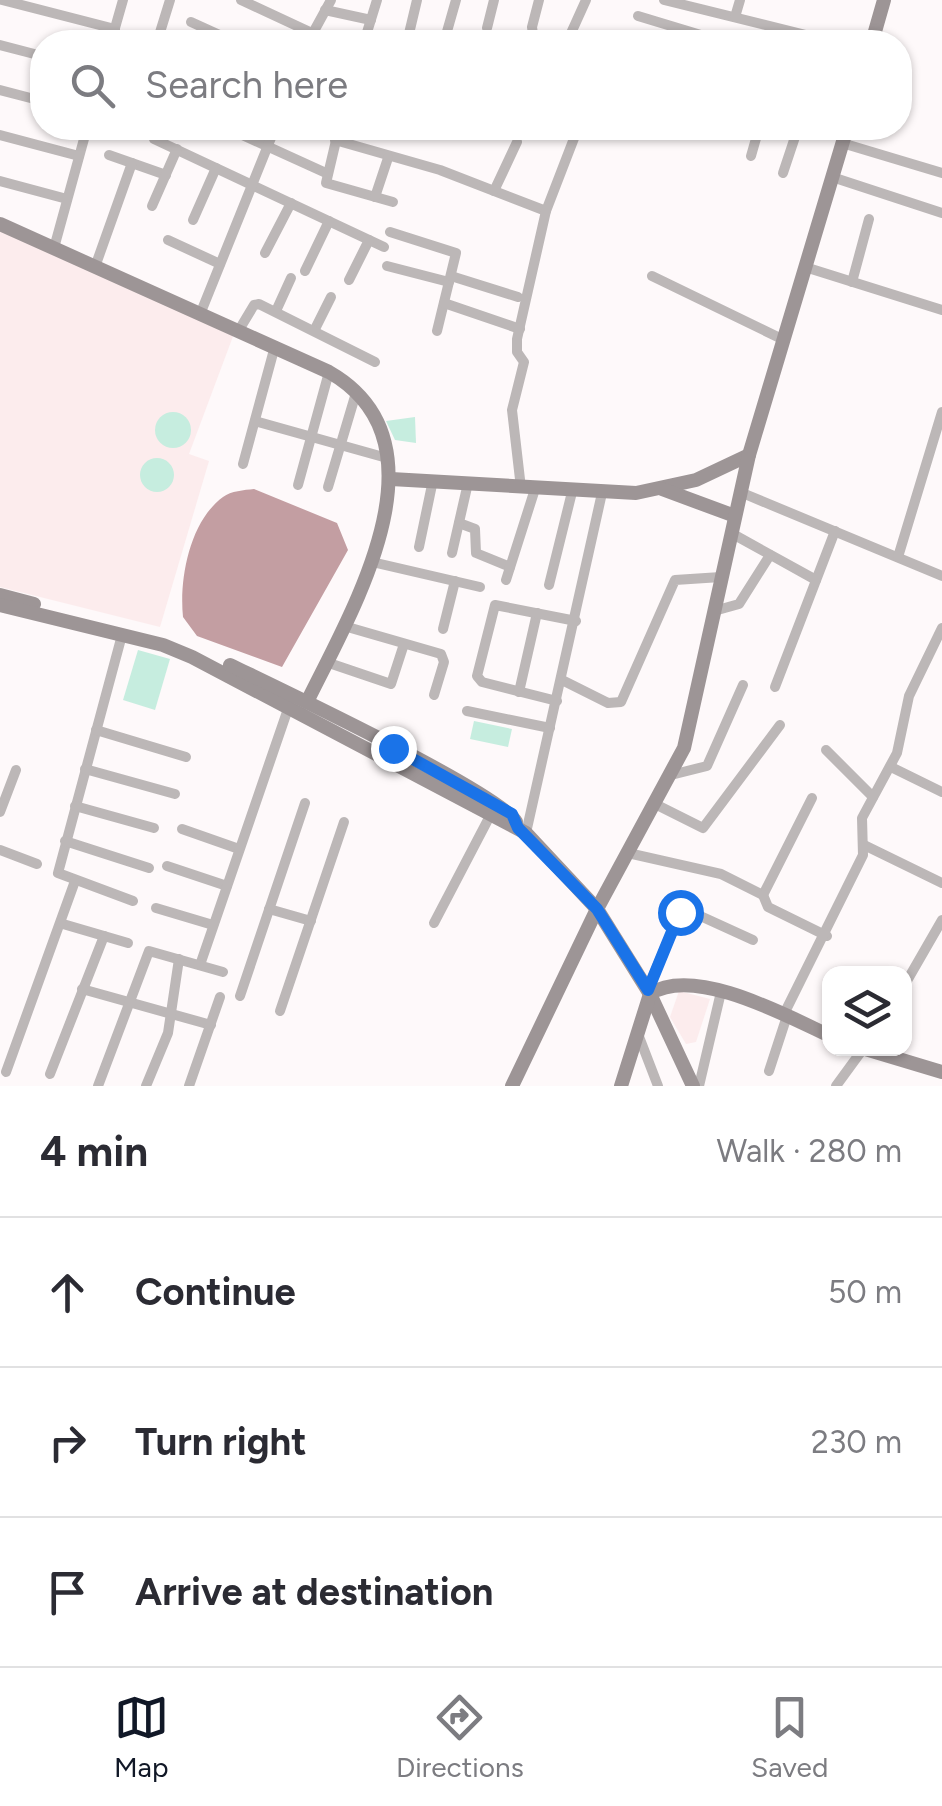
<!DOCTYPE html>
<meta charset="utf-8">
<style>
body{margin:0;font-family:Figtree,sans-serif;background:#f2f2f3;color:#2b2b33}
.controls{position:absolute;right:30px;bottom:30px;display:grid;overflow:hidden;border-radius:20px;box-shadow:0 2px 8px #0004}
.controls button{width:90px;height:90px;display:grid;place-items:center;padding:0;border:0;border-bottom:2px solid #e1e1e2;background:#fff;color:#2b2b33;font:50px sans-serif}
.stop{position:absolute;width:30px;height:30px;margin:-22px;border:8px solid #1a73e8;border-radius:50%;background:#fff}
.stop.end{background:#1a73e8;border-color:#fff;box-shadow:0 2px 10px #0008}
.list{margin:0;padding:0;list-style:none}
h2{display:flex;justify-content:space-between;align-items:center;height:130px;margin:0;padding:0 40px;font-size:42px}
h2 small{font-size:32px;font-weight:400;color:#7c7c81}
.list li{display:grid;grid-template-columns:65px 1fr auto;gap:30px;align-items:center;box-sizing:border-box;height:150px;padding:0 40px;border-top:2px solid #e1e1e2}
.list b{display:block;font-size:38px;white-space:nowrap}
.list em{font-size:32px;font-style:normal;color:#7c7c81}
.icon{flex:none;width:55px;height:55px;fill:none;stroke:currentColor;stroke-width:2;stroke-linecap:round;stroke-linejoin:round}
.map{position:relative;flex:none;width:942px;height:1086px;overflow:hidden}
.search{position:absolute;background:#fff;box-shadow:0 2px 8px #0004;left:30px;right:30px;top:30px;height:110px;display:flex;align-items:center;gap:25px;box-sizing:border-box;padding:0 35px;border-radius:40px;color:#7c7c81;font-size:38px}
.sheet{height:580px;background:#fff}
nav{display:flex;justify-content:space-around;align-items:center;box-sizing:border-box;height:140px;border-top:2px solid #e1e1e2;background:#fff;font-size:28px;color:#7c7c81}
nav a{display:grid;justify-items:center;gap:5px}
nav .on{color:#111827}
.map>svg:first-child{display:block}
.built{fill:#fceced}
.water{fill:#c39ea2}
.building{fill:#c6eddf}
.lines{fill:none;stroke-linecap:round;stroke-linejoin:round}
.street{stroke:#bcb7b7;stroke-width:10}
.secondary{stroke:#9d9596;stroke-width:14}
.route{stroke:#1a73e8;stroke-width:12}
</style>
<div class="map">
<svg width="942" height="1086" viewBox="0 0 942 1086">
<rect width="100%" height="100%" fill="#fef9fa"/>
<g class="built">
<path d="M0 230 235 331 189 454 209 461 160 627 0 587Z"/>
<path d="M679 991 710 999 696 1042 686 1044 670 1017Z"/>
</g>
<path class="water" d="M254 489 337 523 348 550 282 667 197 636 183 617C179 578 190 521 223 497 231 491 244 490 254 489Z"/>
<g class="building">
<circle cx="173" cy="430" r="18"/>
<path d="M415 417 416 443 395 440 386 421Z"/>
<circle cx="157" cy="475" r="17"/>
<path d="M138 650 170 659 155 710 123 700Z"/>
<path d="M474 721 512 729 508 747 470 739Z"/>
</g>
<g class="lines">
<g class="street">
<path d="M2 0 115 29"/>
<path d="M241 0 312 33"/>
<path d="M664 0 834 42"/>
<path d="M325 10 371 20"/>
<path d="M638 16 724 42"/>
<path d="M735 17 740 0"/>
<path d="M191 22 235 42"/>
<path d="M487 28 494 0"/>
<path d="M111 42 123 0"/>
<path d="M157 42 170 0"/>
<path d="M308 42 331 0"/>
<path d="M364 42 377 0"/>
<path d="M407 42 417 0"/>
<path d="M444 42 456 0"/>
<path d="M534 42 532 27 539 0"/>
<path d="M567 42 586 0"/>
<path d="M0 45 42 56"/>
<path d="M0 90 42 101"/>
<path d="M227 128 326 173"/>
<path d="M339 128 326 183 393 202"/>
<path d="M0 135 79 156"/>
<path d="M154 139 384 247"/>
<path d="M335 140 440 170 546 211"/>
<path d="M842 143 942 173"/>
<path d="M109 155 166 175"/>
<path d="M751 156 759 128"/>
<path d="M783 173 798 128"/>
<path d="M832 177 942 213"/>
<path d="M0 181 67 199"/>
<path d="M494 191 517 142"/>
<path d="M375 197 388 158"/>
<path d="M152 206 177 149"/>
<path d="M193 220 216 168"/>
<path d="M390 232 456 253 437 331"/>
<path d="M168 240 220 264"/>
<path d="M54 248 87 128"/>
<path d="M265 253 291 203"/>
<path d="M387 266 449 282"/>
<path d="M95 267 132 163"/>
<path d="M805 267 942 310"/>
<path d="M305 271 329 221"/>
<path d="M451 276 518 297"/>
<path d="M652 276 784 340"/>
<path d="M349 280 369 240"/>
<path d="M852 282 869 219"/>
<path d="M444 303 520 329"/>
<path d="M276 311 291 278"/>
<path d="M201 312 275 128"/>
<path d="M315 329 331 297"/>
<path d="M239 330 254 305 259 304 375 362"/>
<path d="M255 421 387 458"/>
<path d="M243 464 275 346"/>
<path d="M298 485 329 372"/>
<path d="M328 487 356 393"/>
<path d="M521 488 512 410 524 362 517 352V339L546 211 578 128"/>
<path d="M740 492 942 576"/>
<path d="M459 523 475 529 476 553 510 567"/>
<path d="M731 533 816 580"/>
<path d="M419 547 433 480"/>
<path d="M452 553 468 483"/>
<path d="M898 557 942 412"/>
<path d="M372 562 480 587"/>
<path d="M506 580 535 489"/>
<path d="M549 585 572 492"/>
<path d="M714 611 739 604 770 555"/>
<path d="M344 626 441 654 444 662 434 695"/>
<path d="M443 629 455 581"/>
<path d="M122 635 58 873 133 901"/>
<path d="M326 662 391 684 404 644"/>
<path d="M562 680 608 703 621 702 675 580 721 577"/>
<path d="M775 687 835 531"/>
<path d="M519 692 537 613"/>
<path d="M557 701 482 682 477 676 495 605 576 621"/>
<path d="M467 711 550 728"/>
<path d="M96 730 186 757"/>
<path d="M826 750 873 797"/>
<path d="M891 767 942 792"/>
<path d="M85 769 175 794"/>
<path d="M671 775 707 766 743 685"/>
<path d="M655 804 703 828 780 725"/>
<path d="M75 806 154 828"/>
<path d="M0 812 16 770"/>
<path d="M182 829 239 849"/>
<path d="M526 833 602 493"/>
<path d="M65 841 149 868"/>
<path d="M864 845 942 883"/>
<path d="M0 850 37 864"/>
<path d="M628 853 721 874 763 895 812 798"/>
<path d="M167 866 227 886"/>
<path d="M763 895 768 907 827 936"/>
<path d="M156 908 213 925"/>
<path d="M269 909 311 921"/>
<path d="M434 923 492 812"/>
<path d="M63 924 128 943"/>
<path d="M200 965 289 706"/>
<path d="M904 986 942 920"/>
<path d="M82 989 211 1025"/>
<path d="M647 990 680 912 685 909 753 940"/>
<path d="M240 996 305 803"/>
<path d="M280 1011 344 822"/>
<path d="M784 1014 863 855 862 818 897 753 909 696 942 628"/>
<path d="M638 1034 658 1086"/>
<path d="M769 1071 787 1016"/>
<path d="M6 1072 75 881"/>
<path d="M50 1074 104 936"/>
<path d="M98 1086 149 951 223 972"/>
<path d="M146 1086 168 1033 179 959"/>
<path d="M189 1086 220 997"/>
<path d="M699 1086 721 992"/>
<path d="M836 1086 863 1049"/>
</g>
<g class="secondary">
<path d="M872 42 884 0"/>
<path d="M0 224 329 372C453 443 352 610 307 702"/>
<path d="M391 479 636 493 696 480 749 455"/>
<path d="M662 489 735 516"/>
<path d="M0 595 34 604"/>
<path d="M0 605 163 645 192 657 526 833 597 909 650 994 693 1086"/>
<path d="M230 665C273 686 502 794 516 822"/>
<path d="M862 1048 942 1072"/>
<path d="M512 1086 597 909 684 748 749 455 847 128"/>
<path d="M621 1086 650 994C694 965 787 1016 830 1036"/>
</g>
</g>
<g class="lines">
<path class="route" d="M393 748 512 814 518 828 597 909 648 990 680 912"/>
</g>
</svg>
<div class="controls">
<button><svg class="icon" aria-label="layers" viewBox="0 0 24 24"><path d="M12 4l9 5-9 5-9-5zM3 14l9 5 9-5"/></svg></button>
</div>
<div class="stop" style="left:680px;top:912px"></div>
<div class="stop end" style="left:393px;top:748px"></div>
<div class="search"><svg class="icon" aria-label="search" viewBox="0 0 24 24"><circle cx="10" cy="10" r="6"/><path d="M15 15l6 6"/></svg>Search here</div>
</div>
<section class="sheet">
<h2>4 min<small>Walk · 280 m</small></h2>
<ul class="list">
<li><svg class="icon" aria-label="ahead" viewBox="0 0 24 24"><path d="M12 20V5M6 11l6-6 6 6"/></svg><div><b>Continue</b></div><em>50 m</em></li>
<li><svg class="icon" aria-label="right" viewBox="0 0 24 24"><path d="M7 20v-9h11M14 6l5 5-5 5"/></svg><div><b>Turn right</b></div><em>230 m</em></li>
<li><svg class="icon" aria-label="arrive" viewBox="0 0 24 24"><path d="M6 21V4h12l-3 4 3 4H6"/></svg><div><b>Arrive at destination</b></div></li>
</ul>
</section>
<nav>
<a class="on"><svg class="icon" aria-label="map" viewBox="0 0 24 24"><path d="M3 6l6-2 6 2 6-2v14l-6 2-6-2-6 2zM9 4v14M15 6v14"/></svg>Map</a>
<a><svg class="icon" aria-label="directions" viewBox="0 0 24 24"><path d="M12 3l9 9-9 9-9-9zM9 14v-3h6M13 9l2 2-2 2"/></svg>Directions</a>
<a><svg class="icon" aria-label="saved" viewBox="0 0 24 24"><path d="M7 4h10v16l-5-4-5 4z"/></svg>Saved</a>
</nav>
